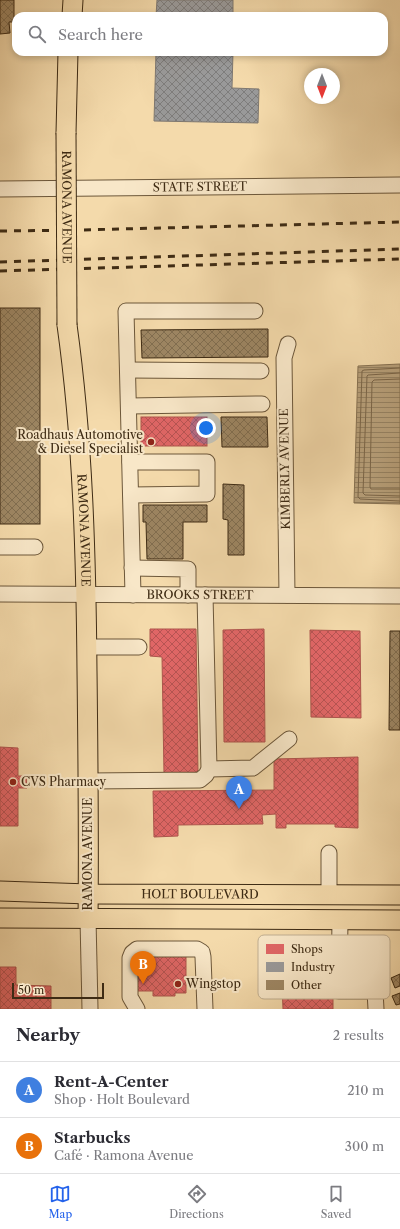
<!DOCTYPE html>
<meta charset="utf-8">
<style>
body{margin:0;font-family:"Libre Caslon Text",serif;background:#f2f2f3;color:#2b2b33}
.compass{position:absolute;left:304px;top:68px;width:36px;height:36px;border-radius:50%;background:#fff;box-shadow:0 2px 6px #0003;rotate:180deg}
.scale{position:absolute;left:12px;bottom:10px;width:92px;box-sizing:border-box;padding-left:4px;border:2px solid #3e2b14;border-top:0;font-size:11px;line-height:14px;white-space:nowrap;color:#3e2b14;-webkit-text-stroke:3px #f8e7c8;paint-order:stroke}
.you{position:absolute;left:206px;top:428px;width:14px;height:14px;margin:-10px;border:3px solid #fff;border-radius:50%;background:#1a73e8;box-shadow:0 0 0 6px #1a73e833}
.badge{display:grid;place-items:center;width:26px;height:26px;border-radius:50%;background:#2563eb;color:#fff;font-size:13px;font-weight:700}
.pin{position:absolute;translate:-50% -33px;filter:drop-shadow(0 1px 2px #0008)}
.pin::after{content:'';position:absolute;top:21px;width:14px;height:12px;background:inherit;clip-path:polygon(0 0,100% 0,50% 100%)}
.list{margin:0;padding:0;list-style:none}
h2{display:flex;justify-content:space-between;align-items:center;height:52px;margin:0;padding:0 16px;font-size:17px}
h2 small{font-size:13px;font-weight:400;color:#7c7c81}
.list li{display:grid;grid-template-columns:26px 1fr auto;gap:12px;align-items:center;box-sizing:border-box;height:56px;padding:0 16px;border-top:1px solid #e1e1e2}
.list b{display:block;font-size:15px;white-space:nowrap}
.list p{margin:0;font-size:13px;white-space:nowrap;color:#7c7c81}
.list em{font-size:13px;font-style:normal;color:#7c7c81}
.icon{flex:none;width:22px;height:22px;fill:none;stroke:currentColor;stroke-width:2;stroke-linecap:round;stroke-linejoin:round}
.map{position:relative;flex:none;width:400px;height:1009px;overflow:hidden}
.search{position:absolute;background:#fff;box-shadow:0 2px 6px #0003;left:12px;right:12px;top:12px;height:44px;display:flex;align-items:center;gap:10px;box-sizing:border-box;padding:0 14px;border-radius:12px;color:#7c7c81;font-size:15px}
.sheet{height:164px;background:#fff}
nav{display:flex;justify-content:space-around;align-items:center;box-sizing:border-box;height:56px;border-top:1px solid #e1e1e2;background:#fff;font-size:11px;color:#7c7c81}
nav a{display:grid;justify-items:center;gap:2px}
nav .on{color:#2563eb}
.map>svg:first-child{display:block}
.water{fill:url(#water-rules);stroke:#867050}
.shops{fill:url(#shops-cross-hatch);stroke:#af544d}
.industry{fill:url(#industry-cross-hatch);stroke:#7e7871}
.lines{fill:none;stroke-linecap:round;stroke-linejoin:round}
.shore{stroke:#7a6446;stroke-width:1}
.building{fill:url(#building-cross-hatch);stroke:#3e2b14}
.minor-casing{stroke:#6c573a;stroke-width:17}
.major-casing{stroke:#3e2b14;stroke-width:21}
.minor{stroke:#f8e7c8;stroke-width:15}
.major{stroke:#f4daab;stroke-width:19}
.rail{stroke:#3e2b14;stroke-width:3;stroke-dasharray:7 7;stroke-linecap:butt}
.major-bridge-casing{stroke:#3e2b14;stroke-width:21;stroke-linecap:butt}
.major-bridge{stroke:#f4daab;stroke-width:19}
.poi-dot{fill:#8f2418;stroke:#f8e7c8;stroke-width:1.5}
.labels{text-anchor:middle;stroke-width:4;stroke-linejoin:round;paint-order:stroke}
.street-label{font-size:12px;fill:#3e2b14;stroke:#f8e7c8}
.poi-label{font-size:12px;fill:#3e2b14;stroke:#f8e7c8;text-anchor:start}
.key{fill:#f8e7c8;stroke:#c0af92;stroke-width:1}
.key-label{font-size:11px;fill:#3e2b14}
</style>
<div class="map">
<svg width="400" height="1009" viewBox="0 0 400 1009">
<defs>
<pattern id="water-rules" width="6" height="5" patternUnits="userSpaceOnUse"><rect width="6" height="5" fill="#b69e78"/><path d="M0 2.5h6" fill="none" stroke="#958161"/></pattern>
<pattern id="shops-cross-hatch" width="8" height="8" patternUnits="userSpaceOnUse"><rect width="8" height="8" fill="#e06666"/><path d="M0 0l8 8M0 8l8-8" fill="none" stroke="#b75453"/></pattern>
<pattern id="industry-cross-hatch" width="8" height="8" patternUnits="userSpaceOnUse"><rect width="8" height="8" fill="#999"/><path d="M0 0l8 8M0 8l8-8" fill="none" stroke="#7e7d7c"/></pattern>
<pattern id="building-cross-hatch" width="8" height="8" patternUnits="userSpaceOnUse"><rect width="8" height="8" fill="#9d8663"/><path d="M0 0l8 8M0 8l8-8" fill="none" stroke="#816e50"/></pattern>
</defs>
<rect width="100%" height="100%" fill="#f4daab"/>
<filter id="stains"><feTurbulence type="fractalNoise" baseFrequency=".005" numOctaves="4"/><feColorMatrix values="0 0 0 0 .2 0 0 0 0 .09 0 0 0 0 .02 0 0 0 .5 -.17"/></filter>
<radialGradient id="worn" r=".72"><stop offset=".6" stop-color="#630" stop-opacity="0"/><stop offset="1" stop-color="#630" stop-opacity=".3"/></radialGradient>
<path class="water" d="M400 364V504L354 503 358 366Z"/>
<g class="shops">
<rect x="141" y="417" width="66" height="29"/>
<path d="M150 629H196L198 773 164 774 162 657 150 656Z"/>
<path d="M264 629 265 742H224L223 630Z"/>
<path d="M310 630 360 631 361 718 311 717Z"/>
<path d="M0 747 18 748V776H26L27 788H18V826H0Z"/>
<path d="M358 757V828L335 827V824H286V828H276V814L262 815 263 824 178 825V836L154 837 153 791 274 790V759Z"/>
<path d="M134 956H186V993H175V996H153V991H135Z"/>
<path d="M287 957H333V1009H283L282 984H287Z"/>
<path d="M0 967H16V985L51 986V1009H0Z"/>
</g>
<g class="industry">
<path d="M157 0H233V16H156Z"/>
<path d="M156 52H233L232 88 259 89 258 123 154 121Z"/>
</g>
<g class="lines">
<g class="shore">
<path d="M400 368 364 370 362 371 358 497 360 499 400 501"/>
<path d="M400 373 368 375 367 376 363 493 365 495 400 496"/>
<path d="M400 379 374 380 372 382 370 487 371 489H400"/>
</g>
</g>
<g class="building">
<path d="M0 0H14V22H9L10 33 0 34Z"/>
<rect x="0" y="308" width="40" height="216"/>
<path d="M268 329V357L142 358 141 330Z"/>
<path d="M221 417H267L268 447H222Z"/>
<path d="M223 484 244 485V555H228V520L223 519Z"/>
<path d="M143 505H207V522H183V559H147L146 522H143Z"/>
<path d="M390 631H400V730H389Z"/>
<path d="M400 974V986L395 988 391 978Z"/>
<path d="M400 993V1004L396 1005 392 996Z"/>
</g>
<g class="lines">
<g class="minor-casing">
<g id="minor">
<path id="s1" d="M0 189 400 185"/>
<path d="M128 370 261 371"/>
<path d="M129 406 262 404"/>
<path d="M130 462H207V494L131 495"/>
<path d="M0 547H35"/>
<path d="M132 568 188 569V595"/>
<path id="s2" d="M0 594 400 596"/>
<path d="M133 595 126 311H255"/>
<path d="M287 595 284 358 288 344"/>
<path d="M86 647H139"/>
<path d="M209 769 253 768 289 739"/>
<path d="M88 781 200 780 206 775 209 769 205 595"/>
<path d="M329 895V853"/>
<path d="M88 919 90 1009"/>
<path d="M340 920 339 991H375L376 1009"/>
<path d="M137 1009 130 997V958L132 953 137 949H197L202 952 203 957 205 1009"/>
</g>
</g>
<g class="major-casing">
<g id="major">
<path d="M72 16 73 0"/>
<path d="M66 133 68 52"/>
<path id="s3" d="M67 325C83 440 86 556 87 671 88 754 89 836 88 919"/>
<path id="s4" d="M0 891 89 894 400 895"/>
<path d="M0 918 400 920"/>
</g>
</g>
<use href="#minor" class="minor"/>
<use href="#major" class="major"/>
<g class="rail">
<path d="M0 231 80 230 400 222"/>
<path d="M0 262 400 249"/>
<path d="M0 271 400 259"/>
</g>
<g class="major-bridge-casing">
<g id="major-bridge">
<path id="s5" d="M66 133 67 325"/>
</g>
</g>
<use href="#major-bridge" class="major-bridge"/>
</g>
<g class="poi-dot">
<circle cx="151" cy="442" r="4"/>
<circle cx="13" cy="782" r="4"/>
<circle cx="178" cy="984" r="4"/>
</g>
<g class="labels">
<g class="street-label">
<text dy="4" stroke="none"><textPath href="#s1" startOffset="200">STATE STREET</textPath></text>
<text dy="4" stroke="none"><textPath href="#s5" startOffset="74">RAMONA AVENUE</textPath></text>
<text transform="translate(285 469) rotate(-91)" y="4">KIMBERLY AVENUE</text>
<text dy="4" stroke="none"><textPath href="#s3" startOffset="206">RAMONA AVENUE</textPath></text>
<text dy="4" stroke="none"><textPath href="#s2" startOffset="200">BROOKS STREET</textPath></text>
<text transform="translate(88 854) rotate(-90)" y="4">RAMONA AVENUE</text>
<text dy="4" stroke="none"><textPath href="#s4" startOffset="200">HOLT BOULEVARD</textPath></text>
</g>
<g class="poi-label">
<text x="143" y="439" text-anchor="end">Roadhaus Automotive<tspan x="143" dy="14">&amp; Diesel Specialist</tspan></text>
<text x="21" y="786">CVS Pharmacy</text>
<text x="186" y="988">Wingstop</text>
</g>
</g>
<rect x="258" y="935" width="132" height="64" rx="6" class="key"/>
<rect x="266" y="944" width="18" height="10" fill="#e06666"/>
<rect x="266" y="962" width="18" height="10" fill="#999"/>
<rect x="266" y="980" width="18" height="10" fill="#9d8663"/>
<g class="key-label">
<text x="291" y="953">Shops</text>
<text x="291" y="971">Industry</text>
<text x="291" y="989">Other</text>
</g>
<rect width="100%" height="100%" filter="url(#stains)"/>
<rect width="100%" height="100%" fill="url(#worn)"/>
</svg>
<svg class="compass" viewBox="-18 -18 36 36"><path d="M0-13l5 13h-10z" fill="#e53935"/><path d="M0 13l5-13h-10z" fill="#7c7c81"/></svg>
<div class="scale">50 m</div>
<div class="you"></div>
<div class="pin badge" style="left:239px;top:809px;background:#3f7fe0">A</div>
<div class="pin badge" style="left:143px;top:984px;background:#e8710a">B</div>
<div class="search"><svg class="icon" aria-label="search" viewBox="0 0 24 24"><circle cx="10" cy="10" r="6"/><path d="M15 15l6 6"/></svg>Search here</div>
</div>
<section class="sheet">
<h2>Nearby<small>2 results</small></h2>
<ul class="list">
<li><span class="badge" style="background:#3f7fe0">A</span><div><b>Rent-A-Center</b><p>Shop · Holt Boulevard</p></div><em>210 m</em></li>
<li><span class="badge" style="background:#e8710a">B</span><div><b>Starbucks</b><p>Café · Ramona Avenue</p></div><em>300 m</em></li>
</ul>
</section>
<nav>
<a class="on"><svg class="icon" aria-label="map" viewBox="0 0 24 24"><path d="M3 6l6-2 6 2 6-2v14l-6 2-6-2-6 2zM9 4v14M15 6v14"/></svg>Map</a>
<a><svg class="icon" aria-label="directions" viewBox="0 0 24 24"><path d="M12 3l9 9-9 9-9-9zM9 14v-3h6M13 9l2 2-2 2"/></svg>Directions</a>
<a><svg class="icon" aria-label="saved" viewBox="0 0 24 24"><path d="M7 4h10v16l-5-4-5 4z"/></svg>Saved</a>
</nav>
